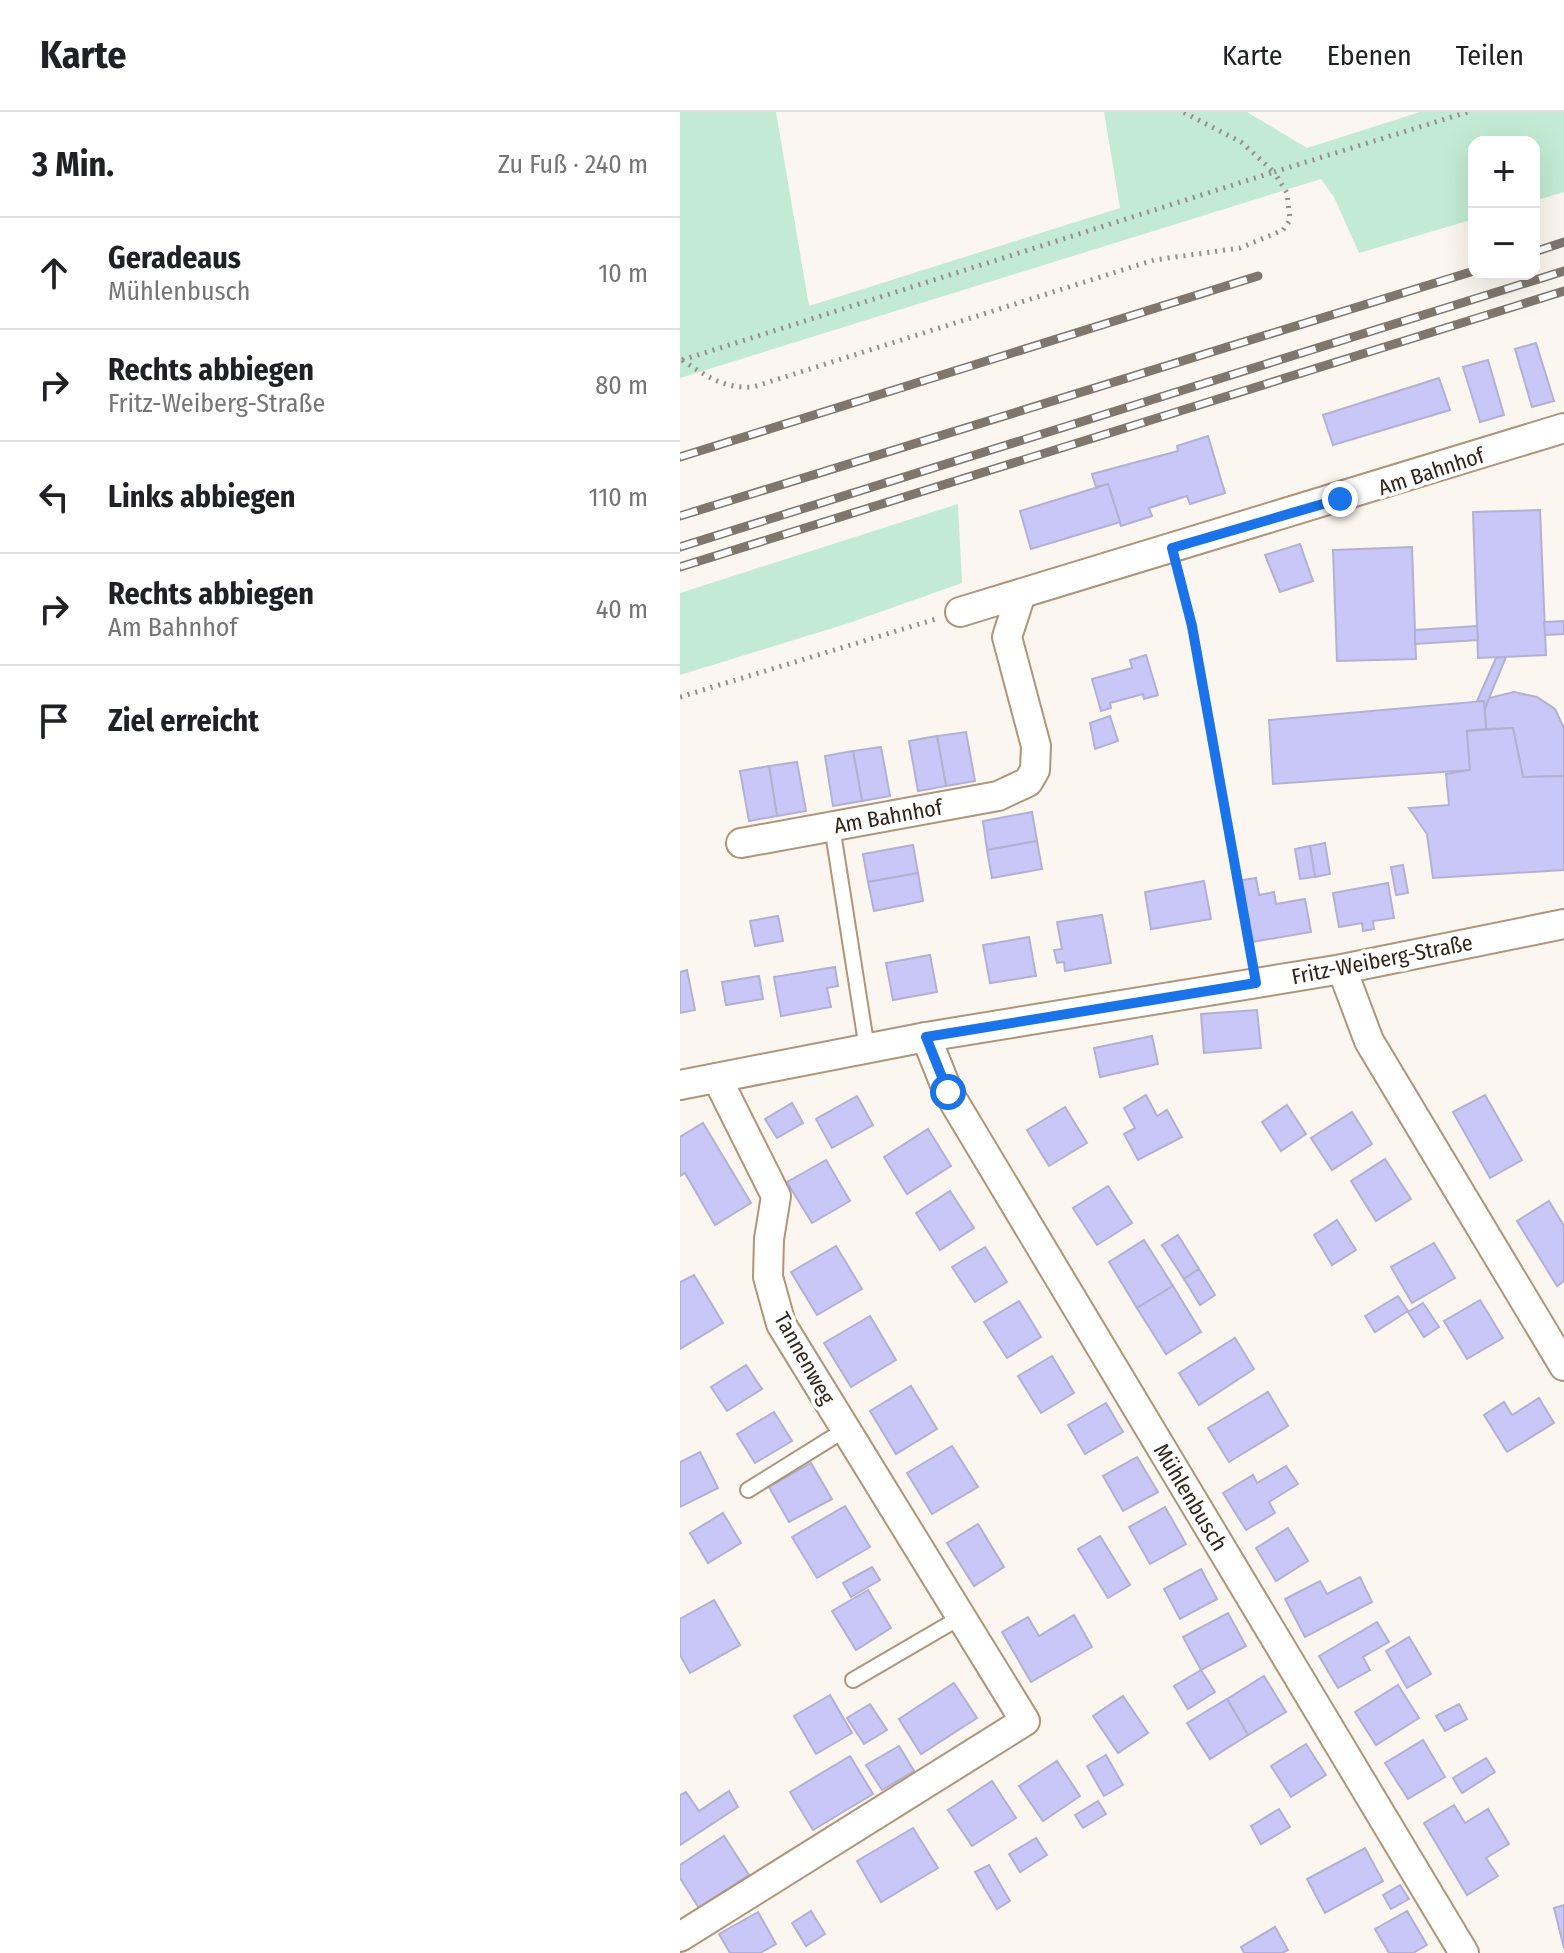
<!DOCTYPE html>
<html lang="de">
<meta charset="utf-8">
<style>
body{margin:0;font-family:"Fira Sans Condensed",sans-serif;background:#f6f6f6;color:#202124}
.controls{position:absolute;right:24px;top:24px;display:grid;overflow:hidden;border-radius:16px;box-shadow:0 8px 32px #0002}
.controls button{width:72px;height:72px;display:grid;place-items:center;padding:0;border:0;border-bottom:2px solid #e0e0e0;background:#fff;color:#202124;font:40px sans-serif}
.stop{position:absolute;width:24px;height:24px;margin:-18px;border:6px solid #1a73e8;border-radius:50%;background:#fff}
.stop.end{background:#1a73e8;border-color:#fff;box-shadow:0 2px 8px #0008}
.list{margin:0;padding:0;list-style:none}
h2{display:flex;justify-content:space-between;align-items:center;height:104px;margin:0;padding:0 32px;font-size:34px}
h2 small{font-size:26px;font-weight:400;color:#757577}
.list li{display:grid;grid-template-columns:52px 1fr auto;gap:24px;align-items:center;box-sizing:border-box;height:112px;padding:0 32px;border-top:2px solid #e0e0e0}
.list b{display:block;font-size:30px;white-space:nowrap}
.list p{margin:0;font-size:26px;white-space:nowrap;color:#757577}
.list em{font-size:26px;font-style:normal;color:#757577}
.icon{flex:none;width:44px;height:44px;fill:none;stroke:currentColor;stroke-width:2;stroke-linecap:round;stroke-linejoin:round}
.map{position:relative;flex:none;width:884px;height:1841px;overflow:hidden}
header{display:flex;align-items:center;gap:48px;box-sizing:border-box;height:112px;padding:0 40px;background:#fff;border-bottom:2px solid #e0e0e0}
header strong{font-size:38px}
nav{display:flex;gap:44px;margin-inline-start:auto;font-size:28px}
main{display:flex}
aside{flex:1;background:#fff}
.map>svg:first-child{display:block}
.green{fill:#c3ebd3}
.building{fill:#c8c7f7;stroke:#b2b1d3;stroke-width:2}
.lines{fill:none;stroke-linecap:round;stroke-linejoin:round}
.service-casing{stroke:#af957a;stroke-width:18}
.minor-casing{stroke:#af957a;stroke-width:32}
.path{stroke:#978f87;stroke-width:5;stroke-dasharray:2 6;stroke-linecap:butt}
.service{stroke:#fff;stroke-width:14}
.minor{stroke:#fff;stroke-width:28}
.rail-casing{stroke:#7f776e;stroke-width:9}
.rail{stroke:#fff;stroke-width:6;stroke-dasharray:18;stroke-linecap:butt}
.route{stroke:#1a73e8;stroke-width:10}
.labels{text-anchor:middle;stroke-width:8;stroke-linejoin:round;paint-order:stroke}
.street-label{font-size:22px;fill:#2f251a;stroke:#fff}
</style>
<header>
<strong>Karte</strong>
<nav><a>Karte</a><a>Ebenen</a><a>Teilen</a></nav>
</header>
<main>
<aside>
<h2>3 Min.<small>Zu Fuß · 240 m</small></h2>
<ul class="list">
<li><svg class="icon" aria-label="ahead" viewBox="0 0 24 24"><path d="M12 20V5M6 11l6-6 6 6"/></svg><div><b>Geradeaus</b><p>Mühlenbusch</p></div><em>10 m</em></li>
<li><svg class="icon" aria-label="right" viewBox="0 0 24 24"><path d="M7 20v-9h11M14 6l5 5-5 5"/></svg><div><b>Rechts abbiegen</b><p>Fritz-Weiberg-Straße</p></div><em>80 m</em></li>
<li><svg class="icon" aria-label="left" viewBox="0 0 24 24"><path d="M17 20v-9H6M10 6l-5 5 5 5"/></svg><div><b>Links abbiegen</b></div><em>110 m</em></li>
<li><svg class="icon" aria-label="right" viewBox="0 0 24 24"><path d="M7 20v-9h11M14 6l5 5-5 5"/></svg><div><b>Rechts abbiegen</b><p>Am Bahnhof</p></div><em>40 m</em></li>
<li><svg class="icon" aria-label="arrive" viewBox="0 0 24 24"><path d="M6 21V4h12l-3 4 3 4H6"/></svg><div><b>Ziel erreicht</b></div></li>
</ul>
</aside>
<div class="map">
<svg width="884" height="1841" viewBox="0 0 884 1841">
<rect width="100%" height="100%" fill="#fcf6f0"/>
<g class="green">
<path d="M0 0H96L129 194 440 96 424 0H567L627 36 740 0H884V80L854 89V30H794V107L679 141 654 85 641 67 0 266Z"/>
<path d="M278 392 282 471 166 512 0 563V481Z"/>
</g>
<g class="building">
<path d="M856 231 874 289 852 295 835 237Z"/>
<path d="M808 248 824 303 800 310 783 255Z"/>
<path d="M759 266 770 298 653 333 643 303Z"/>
<path d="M528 324 545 381 510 392 507 384 469 396 472 404 441 414 428 372 416 375 412 362 498 339 497 334Z"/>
<path d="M428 372 440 410 351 437 340 399Z"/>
<path d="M860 398 866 543 798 546 793 400Z"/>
<path d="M620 432 633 469 600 480 585 443Z"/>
<path d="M732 435 736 547 657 549 653 438Z"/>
<path d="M884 509V522L865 523 864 510Z"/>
<path d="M797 514 798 528 735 532V518Z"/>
<path d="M466 543 478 583 464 587 463 582 430 591 431 596 421 599 412 567 452 556 450 548Z"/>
<path d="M826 545 809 586 805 598 804 589H797L816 546Z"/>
<path d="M834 580 857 585 875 597 884 616V664L843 665 833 616 806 617 805 598 809 586Z"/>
<path d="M804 589 806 617 787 619 790 658 593 672 589 608Z"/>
<path d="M430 604 438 629 415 637 410 611Z"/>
<path d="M833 616 843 665 884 664V758L753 766 747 722 729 696 769 693 766 662 790 658 787 619Z"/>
<path d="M286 620 295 669 266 674 257 624Z"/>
<path d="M257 624 266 674 238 679 229 629Z"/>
<path d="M201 635 210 684 182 689 173 639Z"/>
<path d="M173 639 182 689 153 694 145 644Z"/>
<path d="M117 650 126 699 97 704 89 654Z"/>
<path d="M89 654 97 704 69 709 60 659Z"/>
<path d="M352 700 357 729 307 738 303 709Z"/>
<path d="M357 729 362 757 312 766 307 738Z"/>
<path d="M645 731 650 762 635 765 630 734Z"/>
<path d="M233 733 238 761 188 770 183 742Z"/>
<path d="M630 734 635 765 620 767 615 737Z"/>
<path d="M723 753 728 781 716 783 711 755Z"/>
<path d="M238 761 243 789 194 799 188 770Z"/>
<path d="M576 766 579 783 594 780 596 792 625 787 631 820 572 830 562 768Z"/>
<path d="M524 769 531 807 471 817 465 780Z"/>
<path d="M708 771 714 806 693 809 694 817 683 819 682 811 659 815 653 781Z"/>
<path d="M422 803 431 851 385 859 384 850 377 851 374 838 382 837 377 810Z"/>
<path d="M98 804 103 829 75 834 70 809Z"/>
<path d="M349 825 356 864 310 871 303 833Z"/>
<path d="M250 843 257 880 213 888 206 851Z"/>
<path d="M155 855 158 874 147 876 151 895 101 904 94 865Z"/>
<path d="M7 858 15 898 0 901V860Z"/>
<path d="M79 864 83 887 46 893 42 870Z"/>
<path d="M577 898 581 936 524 941 521 902Z"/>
<path d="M472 924 478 952 420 965 414 936Z"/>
<path d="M466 983 477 1004 487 998 502 1025 458 1048 444 1022 455 1016 444 996Z"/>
<path d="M805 983 842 1048 810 1066 773 1000Z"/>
<path d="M177 984 193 1013 152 1036 136 1007Z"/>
<path d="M112 991 123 1011 97 1026 85 1007Z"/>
<path d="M607 993 626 1022 601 1039 582 1010Z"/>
<path d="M385 995 407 1031 369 1054 347 1018Z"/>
<path d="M672 1000 692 1032 652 1058 631 1026Z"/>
<path d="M23 1011 71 1091 35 1113 5 1061 0 1064V1025Z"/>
<path d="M248 1017 271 1054 227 1082 204 1045Z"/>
<path d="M705 1047 731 1087 696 1109 671 1069Z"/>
<path d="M146 1048 170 1089 132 1111 107 1070Z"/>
<path d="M428 1074 452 1111 417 1133 393 1096Z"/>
<path d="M270 1079 294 1116 260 1138 236 1101Z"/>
<path d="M869 1089 884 1114V1169L877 1174 837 1109Z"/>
<path d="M657 1108 676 1138 652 1153 634 1123Z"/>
<path d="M498 1123 519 1157 504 1167 482 1133Z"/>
<path d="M464 1128 493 1174 457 1196 429 1150Z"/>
<path d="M754 1131 775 1166 732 1191 711 1155Z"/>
<path d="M156 1134 182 1177 137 1203 111 1160Z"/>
<path d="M305 1135 327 1170 295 1190 272 1155Z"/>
<path d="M519 1157 535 1183 520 1193 504 1167Z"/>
<path d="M14 1163 43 1211 0 1237V1170Z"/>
<path d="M493 1174 521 1220 486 1242 457 1196Z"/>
<path d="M718 1184 728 1199 695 1220 685 1204Z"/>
<path d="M800 1188 823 1226 787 1247 764 1209Z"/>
<path d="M339 1189 361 1225 327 1246 304 1210Z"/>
<path d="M743 1191 759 1215 744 1225 728 1200Z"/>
<path d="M190 1204 216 1248 171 1275 144 1231Z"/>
<path d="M555 1226 574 1257 519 1293 499 1261Z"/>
<path d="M372 1244 394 1281 361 1301 338 1264Z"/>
<path d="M66 1253 82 1277 47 1299 31 1275Z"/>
<path d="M231 1274 257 1317 216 1342 190 1299Z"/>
<path d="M588 1280 608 1314 549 1350 528 1316Z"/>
<path d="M859 1286 874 1311 827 1340 804 1303 824 1290 832 1303Z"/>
<path d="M426 1291 443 1320 405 1342 388 1313Z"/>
<path d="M94 1300 112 1329 75 1351 57 1322Z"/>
<path d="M272 1334 298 1375 252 1402 227 1361Z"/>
<path d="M20 1340 38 1376 0 1395V1350Z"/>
<path d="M457 1345 478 1380 443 1399 423 1364Z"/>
<path d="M131 1351 152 1387 109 1410 89 1375Z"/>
<path d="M606 1354 618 1372 589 1390 595 1401 566 1418 543 1381 573 1363 577 1371Z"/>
<path d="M165 1394 190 1435 137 1466 112 1425Z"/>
<path d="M485 1395 506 1432 470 1452 449 1415Z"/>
<path d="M43 1401 61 1431 28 1451 10 1421Z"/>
<path d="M298 1412 324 1455 294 1474 267 1431Z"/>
<path d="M608 1416 628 1449 596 1469 576 1436Z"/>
<path d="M420 1424 450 1473 428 1486 398 1437Z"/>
<path d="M192 1455 200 1468 171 1485 163 1471Z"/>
<path d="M521 1457 537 1487 500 1507 484 1477Z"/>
<path d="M680 1465 692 1490 625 1525 605 1487 640 1469 647 1482Z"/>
<path d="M188 1478 211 1516 176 1538 152 1499Z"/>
<path d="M34 1488 60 1533 10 1561 0 1543V1507Z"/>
<path d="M548 1501 566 1534 521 1558 503 1525Z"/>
<path d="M394 1503 412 1535 351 1570 322 1520 348 1505 359 1524Z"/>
<path d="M697 1510 709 1530 683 1545 690 1558 658 1576 639 1544Z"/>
<path d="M729 1525 751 1562 727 1576 706 1539Z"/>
<path d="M521 1558 535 1580 508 1597 494 1574Z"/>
<path d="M584 1564 606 1600 568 1623 547 1587Z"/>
<path d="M274 1571 297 1606 241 1642 219 1607Z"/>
<path d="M718 1573 739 1606 696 1633 675 1600Z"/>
<path d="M150 1583 172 1621 136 1642 114 1604Z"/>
<path d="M443 1584 468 1621 438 1641 413 1604Z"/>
<path d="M547 1587 568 1623 530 1647 507 1611Z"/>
<path d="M190 1592 207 1618 184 1632 167 1606Z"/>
<path d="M779 1592 787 1607 765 1619 756 1604Z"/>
<path d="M743 1628 765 1665 728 1687 705 1651Z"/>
<path d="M626 1632 646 1663 611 1685 591 1654Z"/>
<path d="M219 1634 234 1659 202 1678 186 1653Z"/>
<path d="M426 1643 443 1673 424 1684 407 1654Z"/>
<path d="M170 1644 193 1682 133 1718 110 1680Z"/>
<path d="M806 1646 815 1660 782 1681 773 1666Z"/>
<path d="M377 1649 400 1684 363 1709 339 1674Z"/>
<path d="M312 1669 336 1706 292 1734 268 1698Z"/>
<path d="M49 1679 58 1695 0 1733V1683L6 1680 19 1699Z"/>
<path d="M418 1689 426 1702 403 1716 395 1703Z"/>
<path d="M774 1693 785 1711 808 1697 829 1732 806 1746 818 1764 787 1783 744 1711Z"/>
<path d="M599 1697 610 1715 581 1732 571 1714Z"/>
<path d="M233 1716 258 1756 201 1790 177 1749Z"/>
<path d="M44 1724 69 1763 19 1796 0 1766V1753Z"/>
<path d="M356 1726 367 1743 340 1760 329 1742Z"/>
<path d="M685 1736 703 1769 645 1801 627 1767Z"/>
<path d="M309 1753 330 1789 317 1797 295 1760Z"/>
<path d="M720 1773 729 1787 711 1797 703 1783Z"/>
<path d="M884 1793V1836L874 1796Z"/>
<path d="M131 1799 145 1822 126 1834 112 1811Z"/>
<path d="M727 1799 747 1833 733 1841H709L695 1817Z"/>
<path d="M78 1800 96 1832 80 1841H50L39 1822Z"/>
<path d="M595 1815 608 1838 602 1841H564L561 1835Z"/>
</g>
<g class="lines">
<g class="service-casing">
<g id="service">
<path d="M152 714 187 937"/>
<path d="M68 1378 166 1317"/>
<path d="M173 1568 281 1505"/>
</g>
</g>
<g class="minor-casing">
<g id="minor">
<path d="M280 500 884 316"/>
<path d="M61 731 318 684 348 670 355 658 356 634 327 525 341 482"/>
<path d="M662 857 689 929 884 1254"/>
<path d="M246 925 268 980 784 1841"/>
<path d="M0 973 246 925 662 857 884 812"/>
<path d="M0 1825 345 1609 101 1212 88 1165 89 1127 96 1084 37 966"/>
</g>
</g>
<g class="path">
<path d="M2 248C26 264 44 277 73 275L474 148 560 136 603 118 610 108 607 81 594 60 788 0"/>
<path d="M2 248 594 60 561 30 503 0"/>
<path d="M498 460 512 514 572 847"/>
<path d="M0 585 256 507"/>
</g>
<use href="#service" class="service"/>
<use href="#minor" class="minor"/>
<g class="rail-casing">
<g id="rail">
<path d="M854 140 884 130"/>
<path d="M0 345 578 164"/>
<path d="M0 404 794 159"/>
<path d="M0 435 884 159"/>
<path d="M0 455 884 179"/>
</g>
</g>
<use href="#rail" class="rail"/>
</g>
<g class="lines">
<path class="route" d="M268 980 246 925 576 871 512 514 492 436 660 387"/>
</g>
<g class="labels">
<g class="street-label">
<text transform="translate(751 359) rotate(-18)" y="8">Am Bahnhof</text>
<text transform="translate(208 704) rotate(-10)" y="8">Am Bahnhof</text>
<text transform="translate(702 847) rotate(-11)" y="8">Fritz-Weiberg-Straße</text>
<text transform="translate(125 1246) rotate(61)" y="8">Tannenweg</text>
<text transform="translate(511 1385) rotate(59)" y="8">Mühlenbusch</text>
</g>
</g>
</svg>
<div class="controls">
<button>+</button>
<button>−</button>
</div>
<div class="stop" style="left:268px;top:980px"></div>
<div class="stop end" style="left:660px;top:387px"></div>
</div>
</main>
